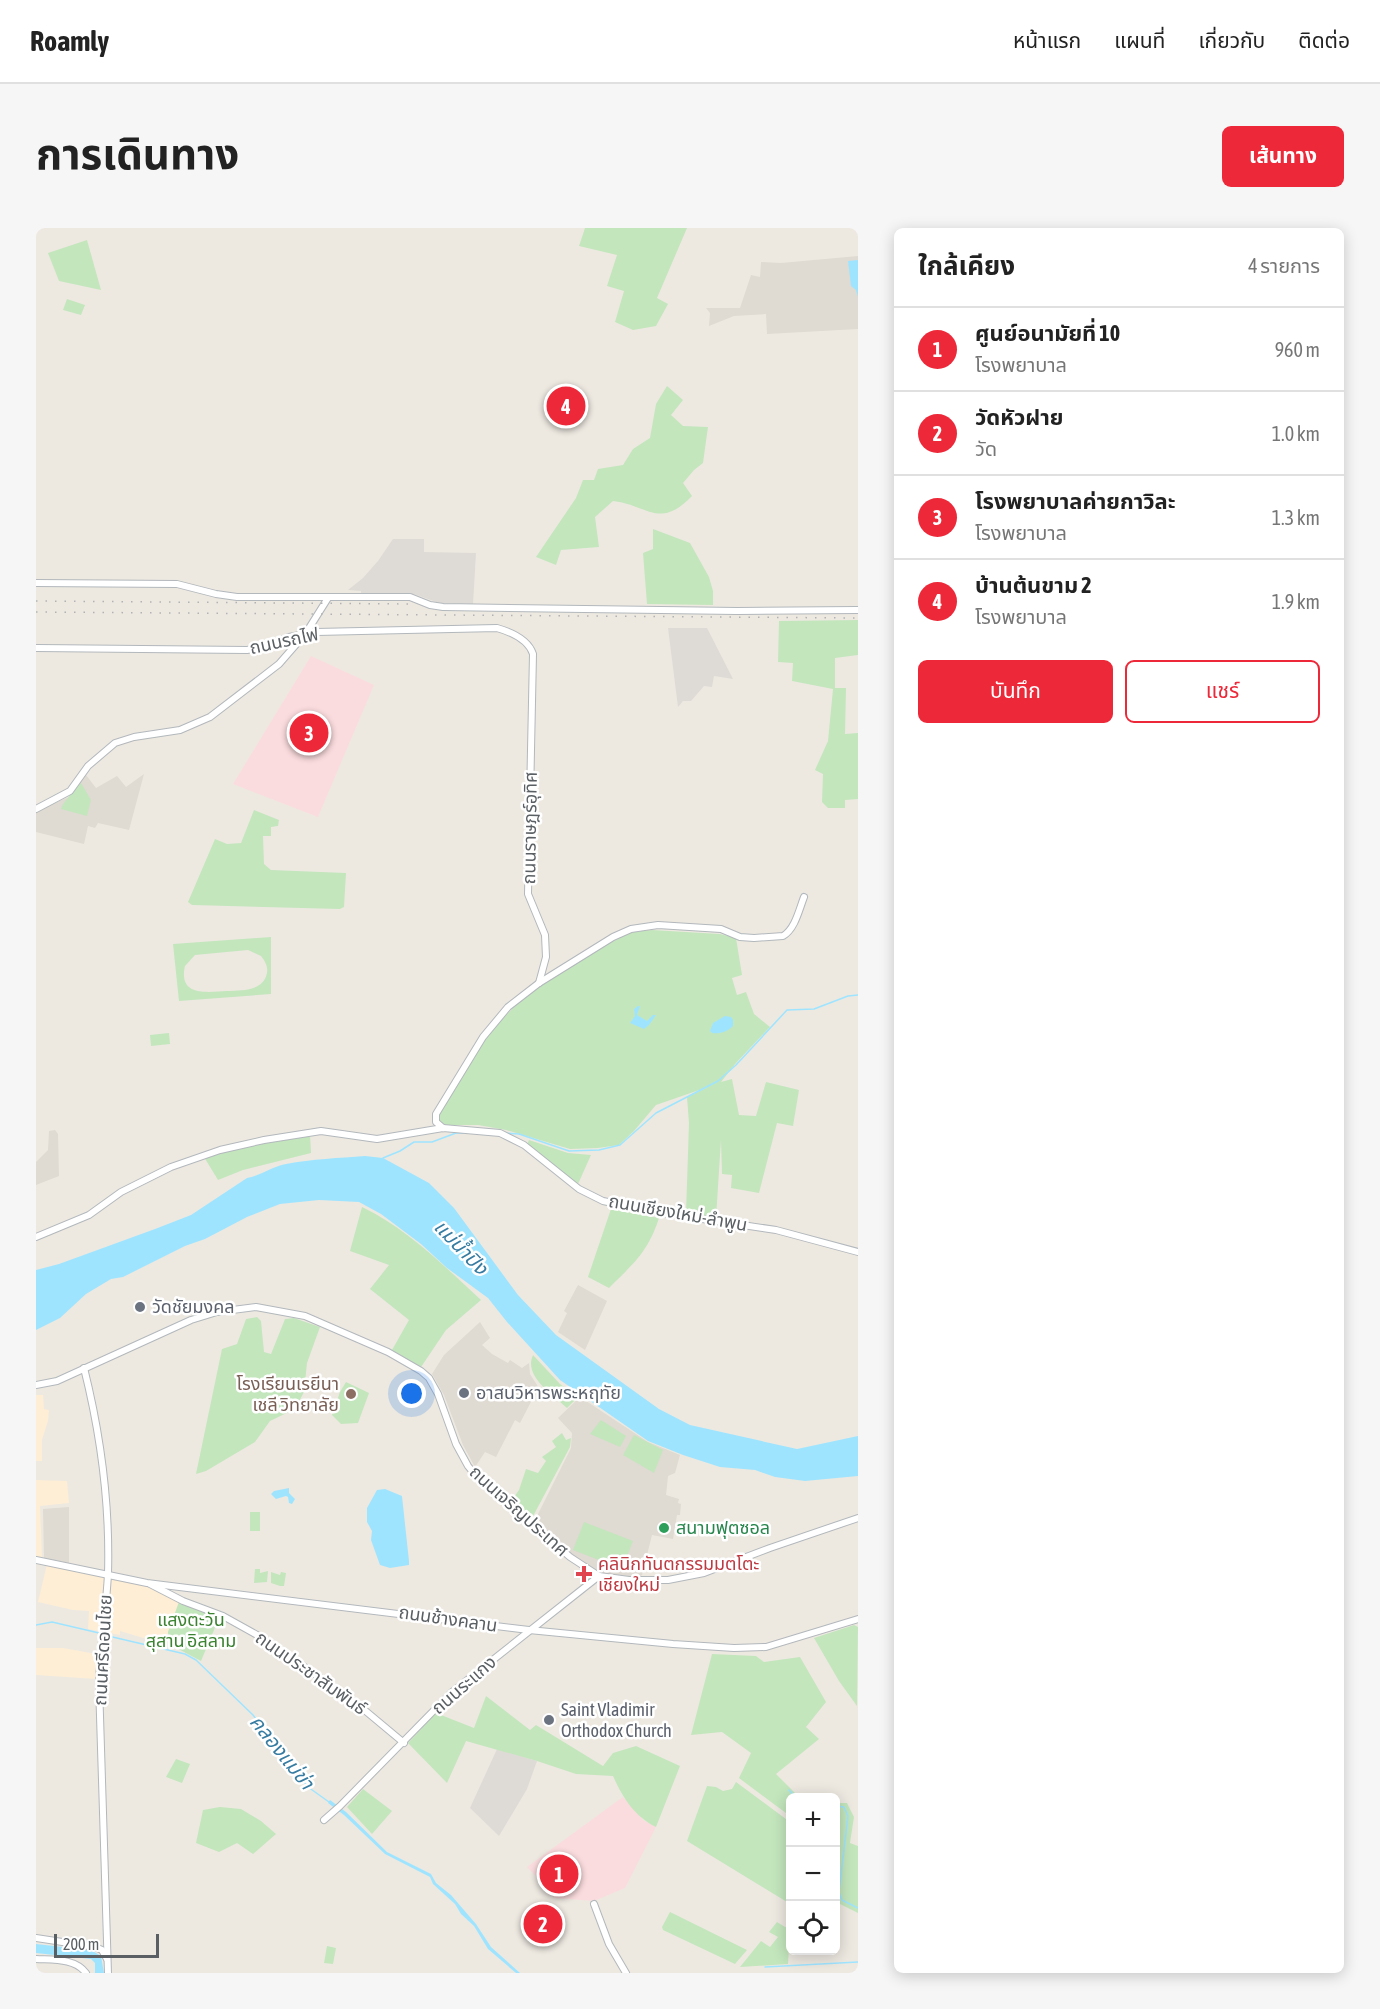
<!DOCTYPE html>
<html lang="th">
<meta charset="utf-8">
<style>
body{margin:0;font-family:"Asap Condensed","Noto Sans Thai",sans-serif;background:#f6f6f6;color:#222}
.controls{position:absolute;right:18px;bottom:18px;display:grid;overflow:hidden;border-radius:9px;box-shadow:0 3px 15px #0003}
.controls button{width:54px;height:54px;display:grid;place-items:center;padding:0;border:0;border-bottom:2px solid #e0e0e0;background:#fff;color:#222;font:30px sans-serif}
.scale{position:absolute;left:18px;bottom:15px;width:105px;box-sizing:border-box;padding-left:6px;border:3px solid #5a5f63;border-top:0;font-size:16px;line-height:21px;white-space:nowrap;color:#5a5f63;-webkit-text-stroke:4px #fff;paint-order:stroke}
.you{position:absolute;left:376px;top:1166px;width:21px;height:21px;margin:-15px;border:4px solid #fff;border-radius:50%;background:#1a73e8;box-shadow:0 0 0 9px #1a73e833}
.badge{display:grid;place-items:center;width:39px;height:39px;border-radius:50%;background:#ed2838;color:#fff;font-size:20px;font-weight:700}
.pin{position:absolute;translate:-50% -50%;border:3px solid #fff;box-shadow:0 2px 6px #0006}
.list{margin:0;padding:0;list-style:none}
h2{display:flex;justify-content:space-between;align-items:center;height:78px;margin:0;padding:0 24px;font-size:26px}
h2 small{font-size:20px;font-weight:400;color:#767676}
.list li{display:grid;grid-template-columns:39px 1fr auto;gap:18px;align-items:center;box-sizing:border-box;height:84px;padding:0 24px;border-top:2px solid #e0e0e0}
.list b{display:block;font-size:22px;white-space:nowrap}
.list p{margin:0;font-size:20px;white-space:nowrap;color:#767676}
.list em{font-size:20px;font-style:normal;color:#767676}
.actions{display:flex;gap:12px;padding:18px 24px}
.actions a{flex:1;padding:14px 0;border:2px solid #ed2838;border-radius:9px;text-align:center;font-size:21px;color:#ed2838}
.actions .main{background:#ed2838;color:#fff}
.icon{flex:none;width:33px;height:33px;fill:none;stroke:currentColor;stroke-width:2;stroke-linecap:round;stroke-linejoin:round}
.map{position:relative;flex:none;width:822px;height:1745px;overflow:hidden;border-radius:9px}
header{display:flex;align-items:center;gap:36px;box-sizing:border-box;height:84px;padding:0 30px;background:#fff;border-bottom:2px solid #e0e0e0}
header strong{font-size:28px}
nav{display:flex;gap:33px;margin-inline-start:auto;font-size:21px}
.intro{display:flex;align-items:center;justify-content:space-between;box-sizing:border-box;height:144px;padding:0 36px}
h1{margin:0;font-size:42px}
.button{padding:15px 27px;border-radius:9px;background:#ed2838;color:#fff;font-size:21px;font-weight:700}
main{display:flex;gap:36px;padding:0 36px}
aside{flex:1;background:#fff;border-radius:9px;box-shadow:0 3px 15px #0003}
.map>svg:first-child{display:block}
.commercial{fill:#feeed5}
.industrial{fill:#dedbd6}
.education{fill:#dfdad2}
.medical{fill:#fbdcde}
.green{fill:#c3e6bd;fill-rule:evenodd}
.water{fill:#9fe4ff}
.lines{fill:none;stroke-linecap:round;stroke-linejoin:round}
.stream{stroke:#9fe4ff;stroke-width:1.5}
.secondary-casing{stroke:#b3b8bc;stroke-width:8}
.secondary{stroke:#fff;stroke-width:6}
.rail{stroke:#b1b2b3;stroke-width:1.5;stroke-dasharray:1.5 8;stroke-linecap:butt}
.worship-dot{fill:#6b7280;stroke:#fff;stroke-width:2}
.education-dot{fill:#8d6e63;stroke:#fff;stroke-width:2}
.leisure-dot{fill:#2e9e5b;stroke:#fff;stroke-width:2}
.health-dot{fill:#e0444e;stroke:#fff;stroke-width:2}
.labels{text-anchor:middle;stroke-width:5;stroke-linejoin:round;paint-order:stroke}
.street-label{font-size:18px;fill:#5a5f63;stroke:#fff}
.worship-label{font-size:18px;fill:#5b616d;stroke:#fff;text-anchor:start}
.education-label{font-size:18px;fill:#785e54;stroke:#fff;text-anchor:end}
.leisure-label{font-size:18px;fill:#27864d;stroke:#fff;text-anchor:start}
.health-label{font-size:18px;fill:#be3a42;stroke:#fff;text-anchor:start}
.park-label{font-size:18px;fill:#3b8231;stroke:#fff}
.water-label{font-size:20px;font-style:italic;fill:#367ba1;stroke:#fff}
</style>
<header>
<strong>Roamly</strong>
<nav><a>หน้าแรก</a><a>แผนที่</a><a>เกี่ยวกับ</a><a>ติดต่อ</a></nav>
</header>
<div class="intro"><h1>การเดินทาง</h1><a class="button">เส้นทาง</a></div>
<main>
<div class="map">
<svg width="822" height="1745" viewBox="0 0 822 1745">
<rect width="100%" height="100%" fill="#ede9e1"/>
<g class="commercial">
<path d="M0 1167H7L8 1181 13 1182 12 1193 6 1212V1233H0Z"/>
<path d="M0 1252 31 1253 33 1275 4 1278 6 1330 10 1331 8 1337 0 1336Z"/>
<path d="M11 1336 112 1358 143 1374 132 1404 131 1417 84 1403V1407L52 1401 53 1383 37 1382 2 1374Z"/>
<path d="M0 1420H27L60 1426V1451L0 1447Z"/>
</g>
<g class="industrial">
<path d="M357 311H388V324L440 325 437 376 403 375 378 366 325 365V363L312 362 327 350 342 333Z"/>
<path d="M632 400H671L697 451 678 448 676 459 668 458 655 473H647L642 479Z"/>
<path d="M461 1521 501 1533 491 1561 463 1608 434 1580Z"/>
</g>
<g class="education">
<path d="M822 28V101L731 106 730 86 698 88 673 98 674 85 670 80H704L715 47 724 49 725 34 745 35Z"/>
<path d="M108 546 93 602 62 595 59 600 52 598 48 616 0 604V583L33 569 50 547 60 560 81 548 90 559Z"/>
<path d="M19 902 22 906 23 948 0 957V934L12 922 13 903Z"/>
<path d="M542 1057 571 1073 549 1122 522 1104 531 1085 528 1083Z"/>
<path d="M444 1094 454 1110 446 1117 456 1126 472 1135 474 1132 486 1140 493 1135 494 1146 508 1168 500 1173 497 1170 484 1195 479 1192 460 1229 449 1224 439 1239 427 1217 408 1167 396 1146 408 1127Z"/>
<path d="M544 1169 612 1214 644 1227 639 1245 632 1248 630 1267 643 1271 642 1275 645 1276 644 1287H641L637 1311 616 1307 606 1347 604 1349 568 1346 560 1343 532 1324 498 1294 535 1220 536 1205 522 1190Z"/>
<path d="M33 1279V1335L8 1330 7 1281Z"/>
</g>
<g class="medical">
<path d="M275 428 338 457 282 589 197 556Z"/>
<path d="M587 1569 607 1592 620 1599 589 1660 558 1673 520 1670 511 1666 500 1648 491 1639Z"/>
</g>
<g class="green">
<path d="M549 0H651L621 70 632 76 620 98 597 102 579 94 588 63 571 58 581 27 543 18Z"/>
<path d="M51 12 65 62 23 53 12 25Z"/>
<path d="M31 71 49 77 45 87 27 82Z"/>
<path d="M631 158 647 172 635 187 647 198 672 199 667 235 658 242 647 255 656 268C623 302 612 277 577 273L559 289 563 319 525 322 520 337 500 329 540 270 547 252H558L562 241 587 237 597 221 614 210 620 176Z"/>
<path d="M617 301 654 315 673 349 677 363V377L611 376 607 325 617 321Z"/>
<path d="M822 392V427L799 430V460H810L809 506 822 505V571L809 572V580H792L786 574 787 546 779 542 792 513 797 461 756 453 757 435 742 434 743 393Z"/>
<path d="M45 555 55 572 51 588 25 581C27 573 38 564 45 555Z"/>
<path d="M218 582 243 592 242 598 235 599V608H227L228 636 235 642 310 645 308 679 304 681 156 677 152 674 179 611 191 616 205 615Z"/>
<path d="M616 702 684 706 700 710 706 747 696 750 701 767 710 764 718 786 734 799 700 835 685 854 696 851 703 887 720 888 730 854 763 862 757 898 741 895 723 965 695 960 696 947 686 946 685 912 680 990 650 985 653 895 651 869 672 859 620 877 598 903 583 917 562 920 534 921 470 902 442 897H407L402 893 403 886 450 808 480 777 524 744 559 723 595 704Z"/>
<path d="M235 709V766L143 773 137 716ZM212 722 225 728C229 733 232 738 231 745 227 764 205 762 191 763 171 764 142 769 149 738L159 727Z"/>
<path d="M133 805 134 816 115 818 114 807Z"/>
<path d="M274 906 275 925 207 942 182 952 168 929 184 924Z"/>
<path d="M493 912 532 925 555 927 542 956 491 917Z"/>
<path d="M326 979C372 1001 408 1038 445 1072L410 1102 385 1139 356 1122 373 1092 334 1061 353 1037 314 1023Z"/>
<path d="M575 981 623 990C612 1024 598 1035 573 1060L552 1049Z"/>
<path d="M221 1089 225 1093 228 1124 235 1126 249 1091 258 1090 284 1099 271 1135 268 1164 259 1181 234 1193 219 1214 170 1243 160 1246 186 1121 201 1116 210 1091Z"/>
<path d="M497 1127 524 1156 542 1169 531 1180C517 1167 487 1148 497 1127Z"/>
<path d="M310 1154 333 1165 322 1195 305 1196 296 1187 304 1164Z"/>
<path d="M565 1192 590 1208 584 1219 554 1206Z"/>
<path d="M526 1205 530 1212 535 1210 534 1219 496 1290 476 1272 483 1262 490 1241 502 1245 510 1233 506 1229 520 1219 516 1213Z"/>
<path d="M598 1207 627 1222 618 1245 587 1227Z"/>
<rect x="214" y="1284" width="10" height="19"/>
<path d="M548 1294 597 1313 586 1341 537 1322Z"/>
<path d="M219 1341H224V1345L232 1343 231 1354 218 1355Z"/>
<path d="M235 1344 244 1347 245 1344 250 1345 248 1358H244L235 1355Z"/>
<path d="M143 1374 183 1390 165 1433 133 1416 132 1404Z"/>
<path d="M818 1397 822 1399 821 1478 803 1453 778 1410Z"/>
<path d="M676 1426 720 1428 728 1434 764 1429 790 1474 770 1499 783 1511 740 1546 763 1569 754 1570V1588L703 1550 715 1525 686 1504 655 1507Z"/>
<path d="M450 1468 494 1502 500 1497 567 1538 577 1525 600 1518 644 1538 620 1599C598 1588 587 1570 577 1548L540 1546 501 1533 430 1513 411 1555 372 1515 400 1485 438 1500Z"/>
<path d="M140 1531 154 1536 146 1555 130 1549Z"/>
<path d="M700 1554 754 1594V1666L751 1674 651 1613 671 1558 680 1559 687 1563 696 1561Z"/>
<path d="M327 1561 356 1583 336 1606 311 1579Z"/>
<path d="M800 1575H811L818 1589 814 1615 822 1618V1685L800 1674Z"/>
<path d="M184 1579 205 1581 225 1593 240 1606 217 1626 201 1615 183 1624 160 1615 167 1582Z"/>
<path d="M634 1684 711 1722 699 1736 627 1702 626 1699Z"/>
<path d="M741 1694 754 1702 752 1736 704 1739 725 1713 734 1719 742 1709 733 1704Z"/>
<path d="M291 1718 300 1720 297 1736 288 1735Z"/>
</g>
<g class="water">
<path d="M822 32V69L820 62 815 58 812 33Z"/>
<path d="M602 778H604L601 787 611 793 617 787H620L613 797 608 801 594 795 599 788 598 781Z"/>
<path d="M689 788 695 789 697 792V798C691 804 684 806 676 805L674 803 677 795Z"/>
<path d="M329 928 347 930 393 955 418 980 482 1067 520 1107 623 1181 654 1197 761 1221 822 1208V1248L769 1253 739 1249 719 1242 684 1239 647 1227 612 1213 524 1152 471 1094 452 1070 411 1040 385 1016 345 986 323 974 283 972 244 976 211 989 169 1011 149 1018 87 1049 75 1051 50 1066 24 1090 0 1102V1042L23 1036 119 1001 155 987 211 950C224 948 235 939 250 936 276 931 303 930 329 928Z"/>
<path d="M253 1260V1265L259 1271 256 1276 253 1275 252 1269 250 1268 240 1271 235 1266 238 1263Z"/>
<path d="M349 1261 366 1268 373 1333V1337L354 1340 344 1337 335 1312 336 1303 331 1294V1280L341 1262Z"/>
<path d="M294 1572 310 1584 351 1624 395 1646 400 1655 415 1667 440 1696 455 1719 484 1745H480L452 1721 438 1698 425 1686 419 1676 397 1656 394 1649 349 1626 308 1587 292 1575Z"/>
<path d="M0 1716 55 1722 65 1728 68 1745H59V1735L55 1731 0 1725Z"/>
</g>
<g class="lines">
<g class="stream">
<path d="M468 905 483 906 533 923 563 922 584 917 620 885 682 853 700 837 751 782 778 781 812 768 822 767"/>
<path d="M347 930 364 923 378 914H396L420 905H427"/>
<path d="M0 1397 16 1394 63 1405"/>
<path d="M68 1407 149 1426 160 1432 217 1487 272 1559 293 1574"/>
<path d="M753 1562 760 1570"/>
<path d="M800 1578 808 1579 812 1588 803 1664 806 1672 822 1680"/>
<path d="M729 1739 822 1734"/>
</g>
<g class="secondary-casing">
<g id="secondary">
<path d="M0 355 141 356 180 366 201 369H374L394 377 407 379 701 383 822 382"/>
<path d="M0 420 211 422 227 419 253 409 280 404 461 400C475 404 492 411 497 426L492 666 509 707 510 729 503 755"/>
<path d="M0 581 34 563 52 538 79 515 98 509 144 502 174 489 243 436 270 405 292 370"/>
<path d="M407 900 400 894V886L447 809 472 779 503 755 577 709 595 701 622 697 685 701 704 709 718 710 747 708C759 701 763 682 768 669"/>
<path d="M0 1009 53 987 85 964 135 939 184 922 228 912 285 903 341 911 407 900 464 905 488 917 543 961 567 973 626 985 740 1002 822 1024"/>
<path d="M48 1140C65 1208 74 1276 72 1346 70 1383 64 1419 63 1456L72 1745"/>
<path d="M0 1157 21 1153 155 1092 181 1084 220 1079 269 1088 352 1124 385 1143 393 1150 402 1166 420 1216 432 1238 440 1248 534 1329 563 1348 593 1352H632L668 1345 734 1320 822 1290"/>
<path d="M0 1332 111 1355 493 1402 637 1416 698 1420 730 1419 822 1391"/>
<path d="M114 1356 147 1373 187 1388 230 1412 320 1475 368 1515"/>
<path d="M288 1592 304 1578 415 1465 563 1348"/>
<path d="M558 1676 573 1716 590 1745"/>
<path d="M0 1710 59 1719 66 1722 71 1731"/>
<path d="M0 1731C17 1732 39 1730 50 1745"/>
</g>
</g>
<use href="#secondary" class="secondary"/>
<g class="rail">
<path d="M0 373 377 376"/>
<path d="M0 384 822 390"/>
</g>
</g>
<g class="worship-dot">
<circle cx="104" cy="1079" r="6"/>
<circle cx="428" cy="1165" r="6"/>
<circle cx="513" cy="1492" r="6"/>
</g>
<circle class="education-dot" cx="315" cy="1166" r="6"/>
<circle class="leisure-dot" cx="628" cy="1300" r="6"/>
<path class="health-dot" d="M545 1337h6v6h6v6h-6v6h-6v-6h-6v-6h6z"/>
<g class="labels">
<g class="street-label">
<text transform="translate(248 413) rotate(-12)" y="6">ถนนรถไฟ</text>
<text transform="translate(494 600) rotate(-89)" y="6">ถนนราษฎร์อุทิศ</text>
<text transform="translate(642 985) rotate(10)" y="6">ถนนเชียงใหม่-ลำพูน</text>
<text transform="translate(483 1283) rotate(42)" y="6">ถนนเจริญประเทศ</text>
<text transform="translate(412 1391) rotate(8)" y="6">ถนนช้างคลาน</text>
<text transform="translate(67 1422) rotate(-87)" y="6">ถนนศรีดอนไชย</text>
<text transform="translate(275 1445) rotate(35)" y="6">ถนนประชาสัมพันธ์</text>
<text transform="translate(428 1457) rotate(-41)" y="6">ถนนระแกง</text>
</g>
<g class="worship-label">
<text x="116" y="1085">วัดชัยมงคล</text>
<text x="440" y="1171">อาสนวิหารพระหฤทัย</text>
<text x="525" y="1488">Saint Vladimir<tspan x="525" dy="21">Orthodox Church</tspan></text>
</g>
<g class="education-label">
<text x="303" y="1162">โรงเรียนเรยีนา<tspan x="303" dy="21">เชลี วิทยาลัย</tspan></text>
</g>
<g class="leisure-label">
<text x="640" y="1306">สนามฟุตซอล</text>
</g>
<g class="health-label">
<text x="562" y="1342">คลินิกทันตกรรมมตโตะ<tspan x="562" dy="21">เชียงใหม่</tspan></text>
</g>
<g class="park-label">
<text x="155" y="1398">แสงตะวัน<tspan x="155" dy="21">สุสาน อิสลาม</tspan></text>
</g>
<g class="water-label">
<text transform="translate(425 1019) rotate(46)" y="7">แม่น้ำปิง</text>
<text transform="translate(246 1524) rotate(51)" y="7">คลองแม่ข่า</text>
</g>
</g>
</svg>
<div class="controls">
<button>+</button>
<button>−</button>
<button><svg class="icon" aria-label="locate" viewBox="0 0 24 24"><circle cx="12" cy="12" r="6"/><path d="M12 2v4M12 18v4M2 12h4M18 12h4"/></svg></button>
</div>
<div class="scale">200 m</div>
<div class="you"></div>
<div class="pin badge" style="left:523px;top:1646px">1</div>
<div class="pin badge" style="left:507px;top:1696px">2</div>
<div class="pin badge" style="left:273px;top:505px">3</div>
<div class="pin badge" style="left:530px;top:178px">4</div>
</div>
<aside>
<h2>ใกล้เคียง<small>4 รายการ</small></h2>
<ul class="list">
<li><span class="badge">1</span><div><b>ศูนย์อนามัยที่ 10</b><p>โรงพยาบาล</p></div><em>960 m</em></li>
<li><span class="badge">2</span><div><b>วัดหัวฝาย</b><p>วัด</p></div><em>1.0 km</em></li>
<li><span class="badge">3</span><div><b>โรงพยาบาลค่ายกาวิละ</b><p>โรงพยาบาล</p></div><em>1.3 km</em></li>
<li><span class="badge">4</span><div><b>บ้านต้นขาม 2</b><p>โรงพยาบาล</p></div><em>1.9 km</em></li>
</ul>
<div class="actions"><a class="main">บันทึก</a><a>แชร์</a></div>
</aside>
</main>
